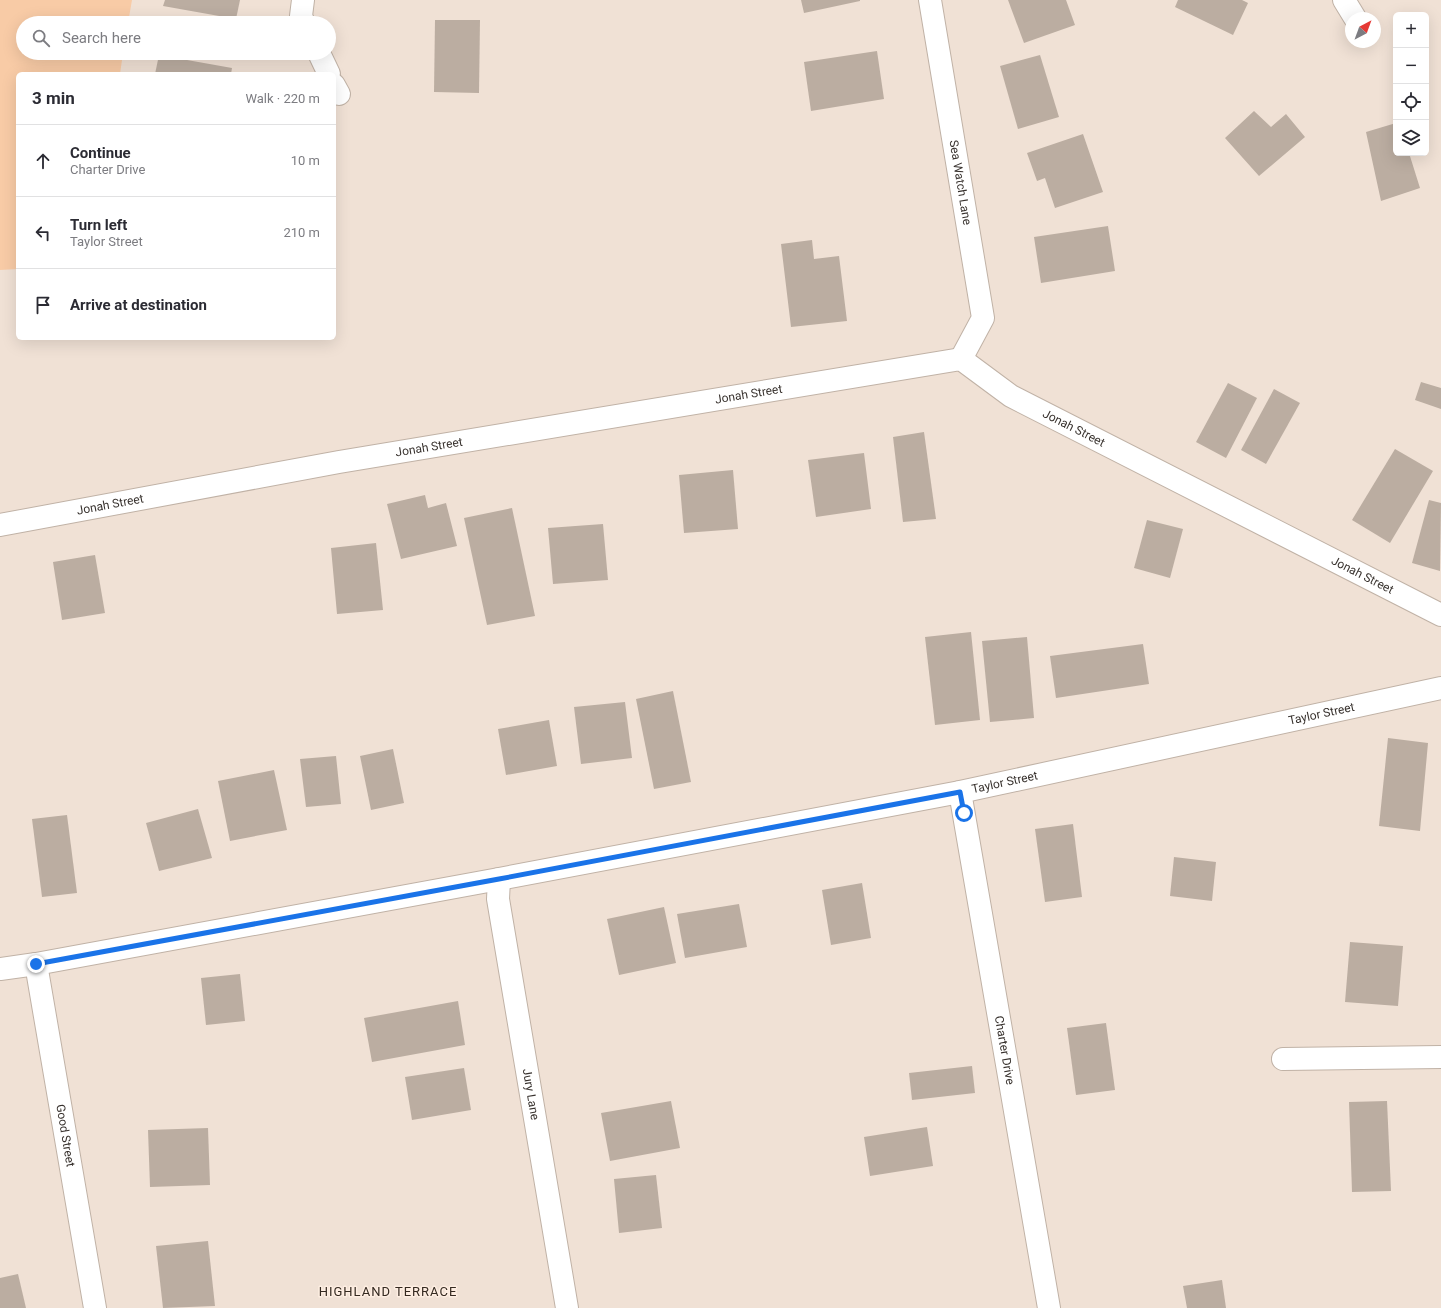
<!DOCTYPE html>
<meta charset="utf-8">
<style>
body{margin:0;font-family:Roboto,sans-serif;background:#f7f7f7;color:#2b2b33}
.controls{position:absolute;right:12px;top:12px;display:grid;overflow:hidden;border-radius:6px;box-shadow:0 4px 16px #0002}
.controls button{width:36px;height:36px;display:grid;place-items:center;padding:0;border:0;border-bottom:1px solid #e1e1e2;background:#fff;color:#2b2b33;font:20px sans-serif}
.compass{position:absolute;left:1345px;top:12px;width:36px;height:36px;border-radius:50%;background:#fff;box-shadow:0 4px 16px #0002;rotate:41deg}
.stop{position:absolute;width:12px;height:12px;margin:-9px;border:3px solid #1a73e8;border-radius:50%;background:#fff}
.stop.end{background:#1a73e8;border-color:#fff;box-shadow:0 1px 4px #0008}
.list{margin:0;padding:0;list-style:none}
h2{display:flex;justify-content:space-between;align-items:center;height:52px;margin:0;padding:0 16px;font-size:17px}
h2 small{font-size:13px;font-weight:400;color:#7c7c81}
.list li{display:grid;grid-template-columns:26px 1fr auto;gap:12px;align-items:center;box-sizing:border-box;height:72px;padding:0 16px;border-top:1px solid #e1e1e2}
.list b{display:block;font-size:15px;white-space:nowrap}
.list p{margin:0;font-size:13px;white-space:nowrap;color:#7c7c81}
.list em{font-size:13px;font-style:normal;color:#7c7c81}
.icon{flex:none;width:22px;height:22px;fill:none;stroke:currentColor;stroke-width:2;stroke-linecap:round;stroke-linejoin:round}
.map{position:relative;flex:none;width:1441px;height:1308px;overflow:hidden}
.search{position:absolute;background:#fff;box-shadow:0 4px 16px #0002;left:16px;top:16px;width:320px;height:44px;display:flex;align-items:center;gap:10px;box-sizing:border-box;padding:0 14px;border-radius:22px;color:#7c7c81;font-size:15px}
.panel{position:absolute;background:#fff;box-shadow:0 4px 16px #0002;left:16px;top:72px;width:320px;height:268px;border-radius:6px}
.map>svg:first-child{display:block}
.green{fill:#f8cba6}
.building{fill:#bbada1}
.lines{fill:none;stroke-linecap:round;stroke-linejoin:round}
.minor-casing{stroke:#c0b2a6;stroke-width:24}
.minor{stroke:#fff;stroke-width:22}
.route{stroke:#1a73e8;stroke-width:5}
.labels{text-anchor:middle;stroke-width:3;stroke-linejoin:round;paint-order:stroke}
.street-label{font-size:12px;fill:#38322e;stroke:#feeee2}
.neighbourhood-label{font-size:13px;letter-spacing:1px;fill:#342920;stroke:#feeee2}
</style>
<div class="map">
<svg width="1441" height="1308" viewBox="0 0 1441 1308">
<rect width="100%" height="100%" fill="#f0e1d5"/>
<path class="green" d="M0 0H132L128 23H23V53H123L120 74H18V269L0 270Z"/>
<g class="building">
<path d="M165 0H240L236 19 163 6Z"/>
<path d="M801 0H860V1L804 13Z"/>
<path d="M1008 0H1066L1075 25 1024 43Z"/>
<path d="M1178 0H1242L1248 3 1233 35 1175 7Z"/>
<path d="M435 20H480L479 93 434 92Z"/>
<path d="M877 51 884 99 811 111 804 62Z"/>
<path d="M159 55 232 68 231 74H155Z"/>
<path d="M1040 55 1059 117 1018 129 1000 66Z"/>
<path d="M1254 111 1271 127 1286 114 1305 137 1259 176 1225 138Z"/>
<path d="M1396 123V153H1409L1420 188 1381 201 1366 132Z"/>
<path d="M1083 134 1103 192 1055 208 1045 178 1037 181 1027 153Z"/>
<path d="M1108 226 1115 271 1041 283 1034 237Z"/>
<path d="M812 240 814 259 839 256 847 321 791 327 781 244Z"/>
<path d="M1421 382 1441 388V409L1415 400Z"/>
<path d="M1228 383 1257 398 1226 458 1196 442Z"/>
<path d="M1274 389 1300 403 1266 464 1241 450Z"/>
<path d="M924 432 936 519 903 522 893 437Z"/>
<path d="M1395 449 1433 471 1390 543 1352 520Z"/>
<path d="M864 453 871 509 816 517 808 460Z"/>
<path d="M733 470 738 529 684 533 679 475Z"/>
<path d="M425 495 428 508 446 503 457 546 401 559 387 504Z"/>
<path d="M1429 500 1441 503 1440 571 1412 563Z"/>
<path d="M512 508 535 616 487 625 464 518Z"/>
<path d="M1147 520 1183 529 1170 578 1134 568Z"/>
<path d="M603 524 608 580 553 584 548 528Z"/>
<path d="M376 543 383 610 337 614 331 548Z"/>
<path d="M95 555 105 613 62 620 53 562Z"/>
<path d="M971 632 980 720 935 725 925 637Z"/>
<path d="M1027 637 1034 718 990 722 982 641Z"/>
<path d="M1143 644 1149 684 1056 698 1050 656Z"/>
<path d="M673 691 691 782 654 789 636 699Z"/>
<path d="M625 702 632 758 581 764 574 707Z"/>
<path d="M549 720 557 766 506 775 498 729Z"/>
<path d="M1388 738 1428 743 1420 831 1379 826Z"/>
<path d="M393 749 404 803 371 810 360 756Z"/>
<path d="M336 756 341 804 306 807 300 759Z"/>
<path d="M274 770 287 830 230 841 218 781Z"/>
<path d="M198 809 212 858 159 871 146 823Z"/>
<path d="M67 815 77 893 42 897 32 819Z"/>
<path d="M1073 824 1082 897 1045 902 1035 829Z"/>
<path d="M1174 857 1216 862 1212 901 1170 896Z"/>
<path d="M862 883 871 938 831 945 822 890Z"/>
<path d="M739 904 747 947 685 958 677 914Z"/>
<path d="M664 907 676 963 619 975 607 919Z"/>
<path d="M1350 942 1403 946 1398 1006 1345 1002Z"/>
<path d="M240 974 245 1021 206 1025 201 978Z"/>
<path d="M458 1001 465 1045 372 1062 364 1018Z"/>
<path d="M1106 1023 1115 1090 1076 1095 1067 1028Z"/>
<path d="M972 1066 975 1093 912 1100 909 1073Z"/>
<path d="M464 1068 471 1110 412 1120 405 1077Z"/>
<path d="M671 1101 680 1148 610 1161 601 1113Z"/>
<path d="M1387 1101 1391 1191 1352 1192 1349 1102Z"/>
<path d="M927 1127 933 1166 870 1176 864 1137Z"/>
<path d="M208 1128 210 1185 150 1187 148 1130Z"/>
<path d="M656 1175 662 1228 619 1233 614 1179Z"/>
<path d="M208 1241 215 1306 163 1308 156 1246Z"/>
<path d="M18 1274 26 1308H0V1278Z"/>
<path d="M1222 1280 1226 1308H1187L1183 1286Z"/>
</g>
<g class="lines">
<g class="minor-casing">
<g id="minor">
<path d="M303 0 301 16 304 23"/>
<path id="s1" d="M930 0 983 318 961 359"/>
<path d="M1344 0 1355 18"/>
<path d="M319 53 329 74"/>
<path d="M334 85 339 94"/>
<path id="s2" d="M0 525 339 462 961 359 1011 396 1441 615"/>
<path id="s3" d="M960 792 1049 1308"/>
<path id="s4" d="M499 879 498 899 567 1308"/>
<path id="s5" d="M36 964 95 1308"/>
<path id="s6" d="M0 969 36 964 499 879 960 792 1441 688"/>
<path d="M1283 1059 1441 1057"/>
</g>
</g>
<use href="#minor" class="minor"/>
</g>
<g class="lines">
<path class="route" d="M36 964 499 879 960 792 964 813"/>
</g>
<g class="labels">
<g class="street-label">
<text dy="4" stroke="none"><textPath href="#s1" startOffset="185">Sea Watch Lane</textPath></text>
<text dy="4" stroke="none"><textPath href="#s2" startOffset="760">Jonah Street</textPath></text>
<text dy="4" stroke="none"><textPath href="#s2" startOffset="1108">Jonah Street</textPath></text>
<text dy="4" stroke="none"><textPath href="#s2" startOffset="436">Jonah Street</textPath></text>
<text dy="4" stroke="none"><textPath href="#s2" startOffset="112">Jonah Street</textPath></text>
<text dy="4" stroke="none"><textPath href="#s2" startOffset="1432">Jonah Street</textPath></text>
<text dy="4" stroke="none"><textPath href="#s6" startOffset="1346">Taylor Street</textPath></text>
<text dy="4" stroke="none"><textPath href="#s6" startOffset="1022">Taylor Street</textPath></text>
<text dy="4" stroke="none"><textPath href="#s3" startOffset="262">Charter Drive</textPath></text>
<text dy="4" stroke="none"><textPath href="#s4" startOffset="218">Jury Lane</textPath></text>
<text dy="4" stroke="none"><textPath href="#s5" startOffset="174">Good Street</textPath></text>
</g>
<g class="neighbourhood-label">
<text x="388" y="1296">HIGHLAND TERRACE</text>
</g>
</g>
</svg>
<div class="controls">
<button>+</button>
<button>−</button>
<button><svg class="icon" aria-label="locate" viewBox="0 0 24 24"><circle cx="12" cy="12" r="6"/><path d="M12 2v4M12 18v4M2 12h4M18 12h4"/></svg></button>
<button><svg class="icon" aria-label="layers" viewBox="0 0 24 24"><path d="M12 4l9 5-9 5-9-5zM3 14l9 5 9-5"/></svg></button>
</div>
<svg class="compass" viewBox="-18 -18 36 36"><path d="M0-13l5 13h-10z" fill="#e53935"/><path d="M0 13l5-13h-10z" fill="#7c7c81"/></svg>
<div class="stop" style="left:964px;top:813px"></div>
<div class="stop end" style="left:36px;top:964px"></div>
<div class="search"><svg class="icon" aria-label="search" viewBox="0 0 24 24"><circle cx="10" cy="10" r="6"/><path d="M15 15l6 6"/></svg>Search here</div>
<section class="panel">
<h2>3 min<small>Walk · 220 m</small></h2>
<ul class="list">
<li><svg class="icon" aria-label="ahead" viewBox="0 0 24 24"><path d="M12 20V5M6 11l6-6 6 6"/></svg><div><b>Continue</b><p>Charter Drive</p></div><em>10 m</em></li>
<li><svg class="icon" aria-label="left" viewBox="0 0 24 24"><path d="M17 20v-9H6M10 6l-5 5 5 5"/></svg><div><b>Turn left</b><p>Taylor Street</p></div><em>210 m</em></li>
<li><svg class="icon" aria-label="arrive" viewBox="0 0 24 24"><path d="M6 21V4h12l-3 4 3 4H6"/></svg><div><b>Arrive at destination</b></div></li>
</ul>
</section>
</div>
